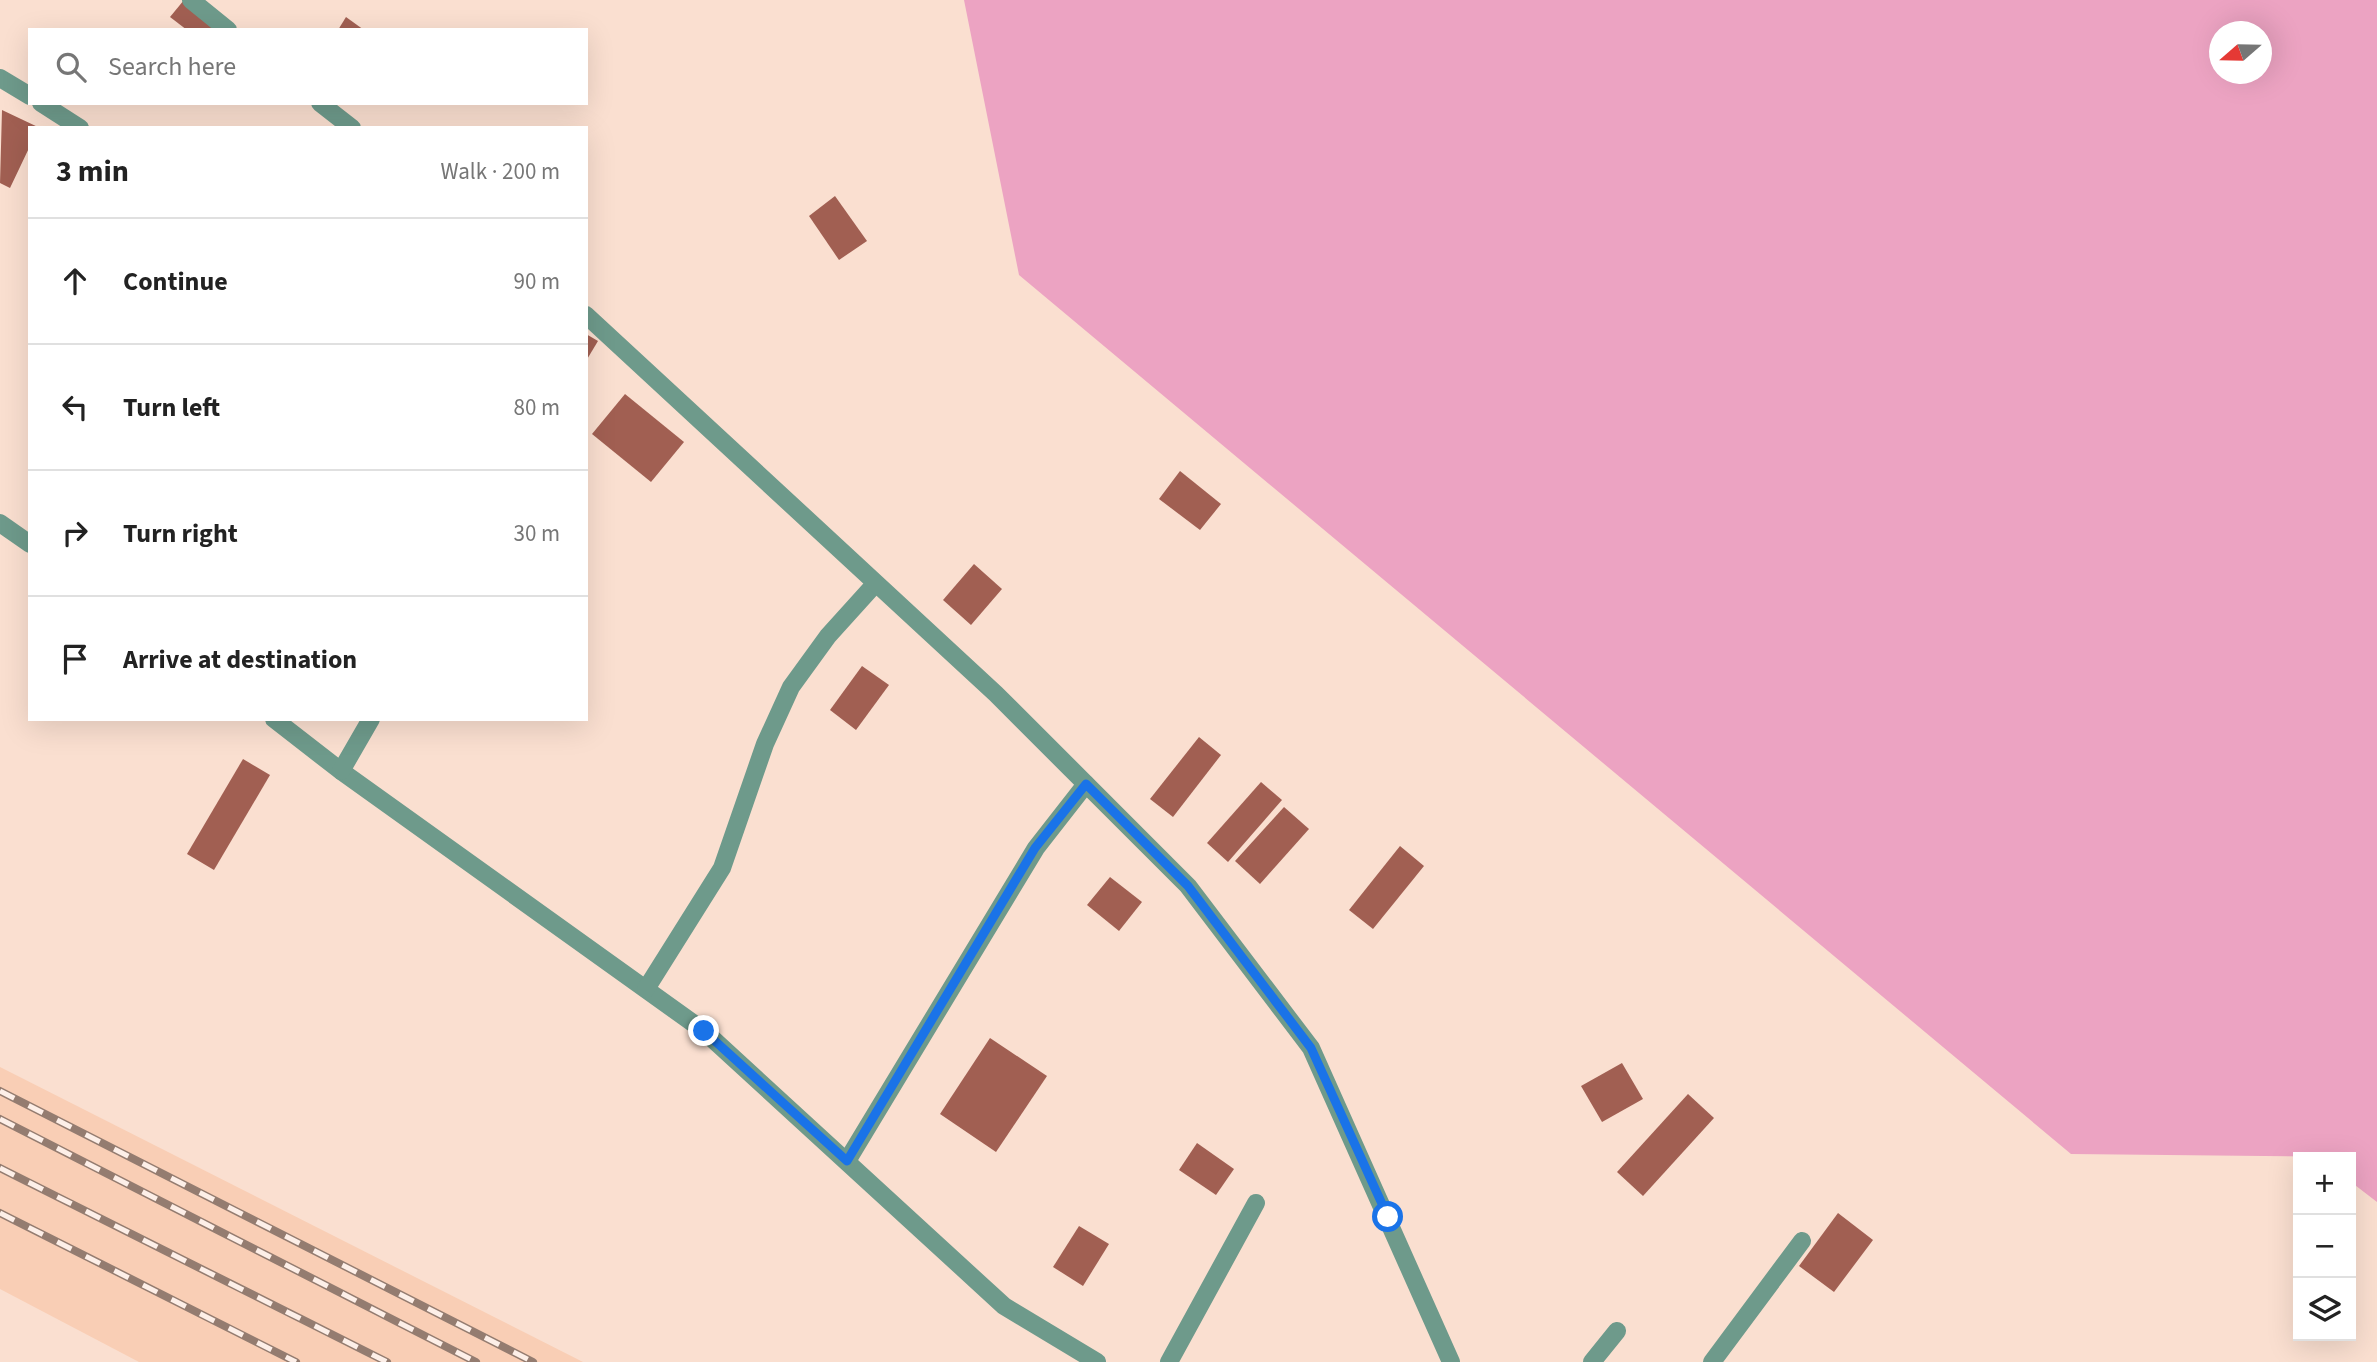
<!DOCTYPE html>
<meta charset="utf-8">
<style>
body{margin:0;font-family:"Source Sans 3",sans-serif;background:#f2f2f2;color:#222}
.controls{position:absolute;right:21px;bottom:21px;display:grid;overflow:hidden;border-radius:0px;box-shadow:0 7px 28px #0002}
.controls button{width:63px;height:63px;display:grid;place-items:center;padding:0;border:0;border-bottom:2px solid #e0e0e0;background:#fff;color:#222;font:35px sans-serif}
.compass{position:absolute;left:2209px;top:21px;width:63px;height:63px;border-radius:50%;background:#fff;box-shadow:0 7px 28px #0002;rotate:250deg}
.stop{position:absolute;width:21px;height:21px;margin:-16px;border:5px solid #1a73e8;border-radius:50%;background:#fff}
.stop.end{background:#1a73e8;border-color:#fff;box-shadow:0 2px 7px #0008}
.list{margin:0;padding:0;list-style:none}
h2{display:flex;justify-content:space-between;align-items:center;height:91px;margin:0;padding:0 28px;font-size:30px}
h2 small{font-size:23px;font-weight:400;color:#767676}
.list li{display:grid;grid-template-columns:46px 1fr auto;gap:21px;align-items:center;box-sizing:border-box;height:126px;padding:0 28px;border-top:2px solid #e0e0e0}
.list b{display:block;font-size:26px;white-space:nowrap}
.list em{font-size:23px;font-style:normal;color:#767676}
.icon{flex:none;width:38px;height:38px;fill:none;stroke:currentColor;stroke-width:2;stroke-linecap:round;stroke-linejoin:round}
.map{position:relative;flex:none;width:2377px;height:1362px;overflow:hidden}
.search{position:absolute;background:#fff;box-shadow:0 7px 28px #0002;left:28px;top:28px;width:560px;height:77px;display:flex;align-items:center;gap:18px;box-sizing:border-box;padding:0 24px;border-radius:0px;color:#767676;font-size:26px}
.panel{position:absolute;background:#fff;box-shadow:0 7px 28px #0002;left:28px;top:126px;width:560px;height:595px;border-radius:0px}
.map>svg:first-child{display:block}
.built{fill:#f9ceb5}
.green{fill:#eca3c2;fill-rule:evenodd}
.building{fill:#a15f52}
.lines{fill:none;stroke-linecap:round;stroke-linejoin:round}
.minor{stroke:#6e9a8b;stroke-width:18}
.tertiary{stroke:#6e9a8b;stroke-width:18}
.rail-casing{stroke:#947c70;stroke-width:8}
.rail{stroke:#fdefe8;stroke-width:5;stroke-dasharray:16;stroke-linecap:butt}
.route{stroke:#1a73e8;stroke-width:9}
</style>
<div class="map">
<svg width="2377" height="1362" viewBox="0 0 2377 1362">
<rect width="100%" height="100%" fill="#fadfd0"/>
<path class="built" d="M0 1067 583 1362H139L0 1289Z"/>
<path class="green" d="M964 0H2377V1202L2351 1182V1157L2071 1154 1019 275ZM2220 32H2262V74H2220Z"/>
<g class="building">
<path d="M184 0 218 23 213 30H187L170 17Z"/>
<path d="M346 17 364 30H338Z"/>
<path d="M2 110 40 128H30V146L10 188 0 183Z"/>
<path d="M835 196 867 241 839 260 809 216Z"/>
<path d="M586 334 598 341 586 361Z"/>
<path d="M625 394 684 442 651 482 592 434Z"/>
<path d="M1180 471 1221 504 1200 530 1159 499Z"/>
<path d="M974 564 1002 589 971 625 943 600Z"/>
<path d="M862 666 889 685 856 730 830 710Z"/>
<path d="M1199 737 1221 755 1173 817 1150 799Z"/>
<path d="M243 759 270 775 214 870 187 854Z"/>
<path d="M1261 782 1282 800 1228 862 1207 843Z"/>
<path d="M1284 807 1309 829 1260 884 1235 861Z"/>
<path d="M1400 846 1424 866 1373 929 1349 910Z"/>
<path d="M1110 877 1142 902 1119 931 1087 905Z"/>
<path d="M990 1038 1047 1076 996 1152 940 1114Z"/>
<path d="M1622 1063 1643 1099 1602 1122 1581 1086Z"/>
<path d="M1688 1094 1714 1118 1643 1196 1617 1172Z"/>
<path d="M1197 1143 1234 1169 1216 1195 1179 1170Z"/>
<path d="M1838 1213 1873 1240 1834 1292 1799 1266Z"/>
<path d="M1079 1226 1109 1244 1083 1286 1053 1267Z"/>
</g>
<g class="lines">
<g class="minor">
<path d="M0 78 30 96"/>
<path d="M41 103 80 128"/>
<path d="M0 523 30 544"/>
<path d="M274 719 341 771 704 1031 1004 1306 1097 1362"/>
<path d="M341 771 371 719"/>
<path d="M646 989 722 868 765 744 791 687 828 636 875 584"/>
<path d="M847 1161 1036 848 1086 784"/>
<path d="M1169 1362 1256 1203"/>
<path d="M1592 1362 1617 1331"/>
<path d="M1712 1362 1802 1241"/>
</g>
<g class="tertiary">
<path d="M191 0 228 30"/>
<path d="M320 103 352 128"/>
<path d="M586 315 996 694 1188 886 1311 1048 1451 1362"/>
</g>
<g class="rail-casing">
<g id="rail">
<path d="M0 1091 533 1362"/>
<path d="M0 1119 476 1362"/>
<path d="M0 1168 387 1362"/>
<path d="M0 1213 296 1362"/>
</g>
</g>
<use href="#rail" class="rail"/>
</g>
<g class="lines">
<path class="route" d="M704 1031 847 1161 1035 848 1086 784 1188 886 1311 1048 1388 1217"/>
</g>
</svg>
<div class="controls">
<button>+</button>
<button>−</button>
<button><svg class="icon" aria-label="layers" viewBox="0 0 24 24"><path d="M12 4l9 5-9 5-9-5zM3 14l9 5 9-5"/></svg></button>
</div>
<svg class="compass" viewBox="-18 -18 36 36"><path d="M0-13l5 13h-10z" fill="#e53935"/><path d="M0 13l5-13h-10z" fill="#767676"/></svg>
<div class="stop" style="left:1388px;top:1217px"></div>
<div class="stop end" style="left:704px;top:1031px"></div>
<div class="search"><svg class="icon" aria-label="search" viewBox="0 0 24 24"><circle cx="10" cy="10" r="6"/><path d="M15 15l6 6"/></svg>Search here</div>
<section class="panel">
<h2>3 min<small>Walk · 200 m</small></h2>
<ul class="list">
<li><svg class="icon" aria-label="ahead" viewBox="0 0 24 24"><path d="M12 20V5M6 11l6-6 6 6"/></svg><div><b>Continue</b></div><em>90 m</em></li>
<li><svg class="icon" aria-label="left" viewBox="0 0 24 24"><path d="M17 20v-9H6M10 6l-5 5 5 5"/></svg><div><b>Turn left</b></div><em>80 m</em></li>
<li><svg class="icon" aria-label="right" viewBox="0 0 24 24"><path d="M7 20v-9h11M14 6l5 5-5 5"/></svg><div><b>Turn right</b></div><em>30 m</em></li>
<li><svg class="icon" aria-label="arrive" viewBox="0 0 24 24"><path d="M6 21V4h12l-3 4 3 4H6"/></svg><div><b>Arrive at destination</b></div></li>
</ul>
</section>
</div>
